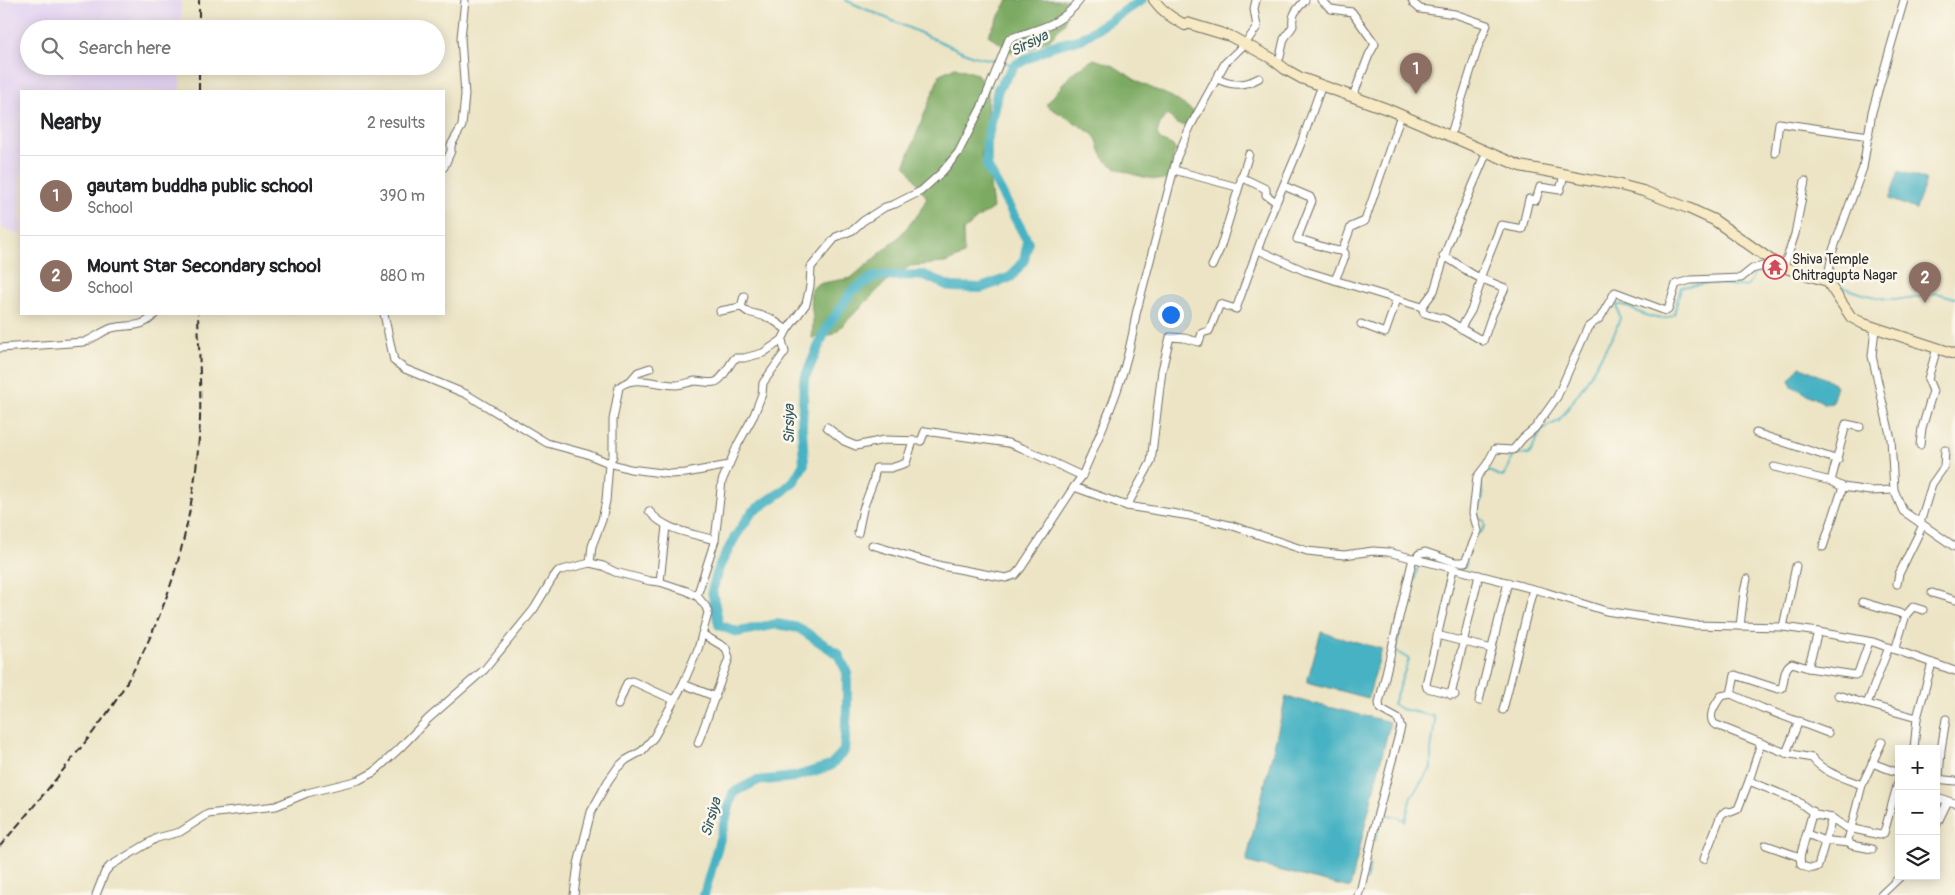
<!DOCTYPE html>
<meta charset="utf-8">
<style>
body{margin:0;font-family:Pangolin,sans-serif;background:#f2f2f2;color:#202124}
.controls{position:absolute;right:15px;bottom:15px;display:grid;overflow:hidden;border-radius:0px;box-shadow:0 2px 12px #0003}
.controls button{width:45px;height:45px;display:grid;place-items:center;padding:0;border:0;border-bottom:1px solid #e0e0e0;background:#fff;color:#202124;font:25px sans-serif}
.you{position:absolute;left:1170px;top:314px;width:18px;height:18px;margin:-12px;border:4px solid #fff;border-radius:50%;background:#1a73e8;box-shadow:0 0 0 8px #1a73e833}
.badge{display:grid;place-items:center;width:32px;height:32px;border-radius:50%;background:#1a73e8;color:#fff;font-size:16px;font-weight:700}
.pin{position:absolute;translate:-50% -41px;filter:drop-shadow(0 1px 2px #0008)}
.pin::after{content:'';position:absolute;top:26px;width:18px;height:15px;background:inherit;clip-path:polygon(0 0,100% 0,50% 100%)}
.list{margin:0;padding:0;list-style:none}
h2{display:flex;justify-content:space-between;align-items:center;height:65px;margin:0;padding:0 20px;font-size:21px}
h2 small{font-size:16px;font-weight:400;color:#757577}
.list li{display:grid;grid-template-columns:32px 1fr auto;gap:15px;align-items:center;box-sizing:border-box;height:80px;padding:0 20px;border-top:1px solid #e0e0e0}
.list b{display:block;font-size:19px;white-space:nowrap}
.list p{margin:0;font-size:16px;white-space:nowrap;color:#757577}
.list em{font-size:16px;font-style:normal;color:#757577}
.icon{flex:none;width:28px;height:28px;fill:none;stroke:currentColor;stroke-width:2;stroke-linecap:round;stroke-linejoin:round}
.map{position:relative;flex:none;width:1955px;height:895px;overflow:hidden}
.search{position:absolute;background:#fff;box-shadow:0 2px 12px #0003;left:20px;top:20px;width:425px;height:55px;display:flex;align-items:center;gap:12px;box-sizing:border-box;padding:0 18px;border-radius:28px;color:#757577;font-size:19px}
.panel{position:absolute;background:#fff;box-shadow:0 2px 12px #0003;left:20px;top:90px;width:425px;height:225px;border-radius:0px}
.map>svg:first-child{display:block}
.built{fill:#e3d3f2}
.forest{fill:#7baa62;stroke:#536a46}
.water{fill:#46b2c3;stroke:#386e77}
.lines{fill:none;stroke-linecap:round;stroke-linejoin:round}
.stream{stroke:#46b2c3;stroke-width:2}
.river{stroke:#46b2c3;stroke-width:10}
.street-casing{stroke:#6f6c61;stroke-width:9}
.secondary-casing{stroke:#6f6c61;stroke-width:12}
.street{stroke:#fff;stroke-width:7}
.secondary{stroke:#f6e9c3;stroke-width:10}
.rail{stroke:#2b2b2b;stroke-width:2;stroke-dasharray:8 4;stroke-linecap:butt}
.labels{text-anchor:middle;stroke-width:5;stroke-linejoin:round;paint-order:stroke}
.poi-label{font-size:14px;fill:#2b2b2b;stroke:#fbf7ec;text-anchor:start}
.water-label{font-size:15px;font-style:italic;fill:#345a60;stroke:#fbf7ec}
</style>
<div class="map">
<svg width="1955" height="895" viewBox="0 0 1955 895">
<rect width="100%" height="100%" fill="#fbf7ec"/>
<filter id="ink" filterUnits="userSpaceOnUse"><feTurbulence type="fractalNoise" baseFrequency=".02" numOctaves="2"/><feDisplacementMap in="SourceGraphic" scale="10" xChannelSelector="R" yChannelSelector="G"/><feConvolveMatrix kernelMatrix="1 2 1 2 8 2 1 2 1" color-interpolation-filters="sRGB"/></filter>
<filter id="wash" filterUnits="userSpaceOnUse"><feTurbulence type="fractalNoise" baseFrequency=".0096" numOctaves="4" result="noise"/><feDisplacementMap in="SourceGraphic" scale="20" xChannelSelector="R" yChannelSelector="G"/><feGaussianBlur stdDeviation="1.12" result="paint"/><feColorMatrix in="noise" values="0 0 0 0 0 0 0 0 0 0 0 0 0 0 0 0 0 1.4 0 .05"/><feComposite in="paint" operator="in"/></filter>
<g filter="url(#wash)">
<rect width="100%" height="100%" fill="#ece4c4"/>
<path class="built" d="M0 0H181V29H29V66H180V91H21V236L0 227Z"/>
<g class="forest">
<path d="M1008 0H1068L1065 22 1050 40 1016 55 988 35Z"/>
<path d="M1094 59 1114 66 1140 83 1172 97 1196 113 1188 126 1176 124 1168 114C1161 120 1159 126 1157 134L1160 140 1172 145 1175 149 1168 180C1151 180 1110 172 1102 155 1098 147 1099 140 1092 134 1078 123 1061 115 1046 105L1072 73Z"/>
<path d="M955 67 977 74 988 88 987 123 981 156 989 177 993 208 977 219 963 231 964 255 945 263 910 266 884 284 834 334 812 338 813 320 810 291 817 284 851 278 898 238 919 213 927 198 905 164 940 74Z"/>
</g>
<g class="water">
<path d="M1899 171 1926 180 1916 209 1889 199Z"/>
<path d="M1800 366 1834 383 1836 388 1832 403 1826 404 1792 386 1789 380Z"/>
<path d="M1321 632 1382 649 1368 698 1307 682Z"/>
<path d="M1286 697 1390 722 1350 888 1246 862Z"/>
</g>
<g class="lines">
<g class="stream">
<path d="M845 0 973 56 998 61"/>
<path d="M1003 62 1015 65"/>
<path d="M1837 285 1863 294 1886 299H1909L1937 293 1955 298"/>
<path d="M1486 470 1503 477 1509 466 1513 453 1529 455 1542 429 1559 421 1587 381 1615 332 1620 318 1617 305H1623C1637 311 1661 326 1674 314L1681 287 1709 283 1747 287 1755 273 1786 272 1797 277"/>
<path d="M1480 478 1483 498 1477 510 1478 517 1484 521 1485 527 1480 533"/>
<path d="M1456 565 1465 568 1467 563"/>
<path d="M1380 820 1382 814 1399 817 1405 821 1411 797 1431 768V750L1435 721 1433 716 1401 709 1393 704 1409 659 1395 651 1419 563 1422 555 1435 559"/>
<path d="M1375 840 1379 825"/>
<path d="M1366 881 1370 864"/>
</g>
<path class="river" d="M704 895 733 793 756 781 794 777 830 766 844 751 847 709V672L838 654 799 628 777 624 737 632 719 625 712 591 719 567 735 537 752 512 783 491 794 481 804 464 802 427 804 380 826 329 852 291 875 276 924 275 951 287 981 288 1011 277 1024 260 1028 242 987 166V141L998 89 1015 65 1052 46 1081 39 1142 0"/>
</g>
</g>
<g filter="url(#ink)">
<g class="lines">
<g class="street-casing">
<g id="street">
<path d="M1256 0 1254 9 1257 27 1245 44 1225 63 1191 125 1177 157 1136 314C1127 376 1106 420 1082 476L1074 487 1127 506 1190 516 1233 526 1307 551 1344 555 1373 551 1388 552 1545 592 1606 611 1693 625 1783 627 1818 632 1873 642 1955 671"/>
<path d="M1321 0 1331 9 1352 12 1375 44 1369 55 1353 96"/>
<path d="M1412 0 1413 3 1420 9 1455 14 1487 25 1478 47 1450 137"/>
<path d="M1277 62 1280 57 1284 39 1293 26C1291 13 1298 9 1305 0"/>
<path d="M1216 78C1230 86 1245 86 1259 78"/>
<path d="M1775 153 1779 123 1869 136"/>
<path d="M444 167 451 151V145L462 126 465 95 461 38 465 0"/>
<path d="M1174 170 1237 187"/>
<path d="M1241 177 1266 189V195L1276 202"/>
<path d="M1284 186 1310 197 1312 201 1297 239C1315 242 1324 250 1342 251"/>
<path d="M1258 250 1305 271 1422 307 1424 313 1445 319 1483 341 1492 315 1505 288 1480 278 1501 225 1522 229 1529 199 1536 200 1540 187 1560 190 1564 175"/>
<path d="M1443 256C1457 262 1466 272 1480 278"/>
<path d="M1212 266 1220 249 1249 154"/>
<path d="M1784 267 1795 234 1805 181"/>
<path d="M1335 280 1345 257V253L1342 251 1351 227 1365 221 1401 115"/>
<path d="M1827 281 1833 250 1863 168 1872 112 1904 0"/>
<path d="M744 296 741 307 748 312 770 318 787 330"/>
<path d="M1422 307 1434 291 1449 242 1487 152"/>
<path d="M720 311 741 307"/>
<path d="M384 314 394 361 405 369 466 394 547 443 587 454 609 463 630 469 670 474 686 473 729 465"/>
<path d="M1361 324 1385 333 1397 299"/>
<path d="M1460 329 1471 311 1482 279"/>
<path d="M1875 329 1872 356 1891 439 1894 490 1903 511 1955 547"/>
<path d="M0 348 84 342C94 339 102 331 112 328 130 324 142 329 155 314"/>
<path d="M631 380 638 372 650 368"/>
<path d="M827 427 844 441 856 446 884 440 921 441 925 431 1008 443 1022 448 1082 476"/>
<path d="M1756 433 1838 460"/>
<path d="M1920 445 1922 428 1933 391 1928 379 1937 348"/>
<path d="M1774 467 1831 481 1843 487 1870 491 1894 490"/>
<path d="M1831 481 1846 424 1860 427"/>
<path d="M1127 506 1151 462 1162 370 1170 337 1184 338 1199 342 1202 333 1209 331 1220 304 1236 309 1265 229 1300 146 1322 85"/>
<path d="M649 511C665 531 691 533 715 540"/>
<path d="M1920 523 1932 484 1944 467 1945 450"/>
<path d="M858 533 863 509 873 482 876 468H891L906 463 913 441"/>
<path d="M872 545 942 566 1006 578 1015 575 1021 568 1074 487"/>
<path d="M1823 547 1843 487"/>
<path d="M1416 558 1419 554 1425 552 1455 562H1465L1478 531 1473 513 1477 477 1487 464 1495 449 1513 450 1523 438 1535 428 1557 397 1588 327 1600 318 1615 292 1666 311 1668 310 1676 284 1691 280 1741 278 1752 269 1767 265 1773 261"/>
<path d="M590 563 592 546 602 520 606 501 609 463 613 456V420L619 387C634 374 657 385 676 385 683 385 689 382 695 381 702 381 709 384 715 382 723 380 729 364 735 358H744L763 353 782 340 787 330 806 304 810 286 811 267 836 237 853 230 863 221 885 207 895 204 921 191 942 172 958 153 981 108 1009 39C1038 28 1059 27 1080 0"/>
<path d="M1453 569 1426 684 1427 688 1455 695"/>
<path d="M660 582 666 526"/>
<path d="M1897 584 1899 574 1923 525"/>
<path d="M1932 593 1955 600"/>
<path d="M697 596 715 540 722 481 738 444 754 415 762 394 763 383 785 352 782 340"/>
<path d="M1862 602 1906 615 1895 650"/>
<path d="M1906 615 1913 607 1923 610"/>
<path d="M1740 626 1744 592 1747 579"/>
<path d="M1783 627 1796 566"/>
<path d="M1818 632 1808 668 1792 663C1783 668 1785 679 1782 688L1778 689 1735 675 1731 694 1721 696C1716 704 1707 715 1714 724L1786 753 1812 758C1824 773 1844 778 1862 785"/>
<path d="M1437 635 1492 649"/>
<path d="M1889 647 1867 704 1917 718"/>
<path d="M1808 668 1855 675 1858 673 1869 642"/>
<path d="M683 684 716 697"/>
<path d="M1731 694 1762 708 1828 733"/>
<path d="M1451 695 1479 575"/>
<path d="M1838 695 1867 704"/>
<path d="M1479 701 1508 582"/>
<path d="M618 705 627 683 632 681 674 700"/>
<path d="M1503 710 1533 589"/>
<path d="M698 743 729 658 726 648 702 634"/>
<path d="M1914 749 1917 718 1932 663"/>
<path d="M1786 753 1799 721"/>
<path d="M1872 763 1899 773"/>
<path d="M1936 779 1955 781"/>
<path d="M1939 779 1941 750 1946 719"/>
<path d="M1749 781 1761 743"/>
<path d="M1936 798 1955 803"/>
<path d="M1813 811 1800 857 1801 865C1806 868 1813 870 1818 866L1832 818"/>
<path d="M1936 826 1948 801"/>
<path d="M1807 834 1822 840 1848 843"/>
<path d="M1766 845 1800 857"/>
<path d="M1872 849 1851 845 1848 840 1862 785 1882 742"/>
<path d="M1704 859 1721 815 1726 811 1731 812 1738 809 1749 781 1796 800 1816 815 1832 818 1845 827 1880 835 1884 833 1899 779"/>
<path d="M96 895 105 872 110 866 157 838 180 832 208 814 276 806 307 793 359 780 374 772 400 748 428 719 485 669 534 609 552 579 558 571 590 563 603 566 615 572 650 581 660 582 687 591 698 597 706 607 708 613 698 649 683 684 654 737 642 751 626 760 618 767 608 781 591 812 578 864 574 895"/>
<path d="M1358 895 1361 888 1377 817 1401 727 1398 719 1380 709 1379 703 1413 558"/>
<path d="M1881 895 1901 876"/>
</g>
</g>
<g class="secondary-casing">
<path id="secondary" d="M1154 0C1163 12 1172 18 1185 25L1187 23 1230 36 1271 58 1285 69 1301 78 1387 109 1520 166 1620 185 1643 191 1688 208 1714 220 1775 263 1789 269 1827 281 1851 317 1864 324 1955 354"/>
</g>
<use href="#street" class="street"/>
<use href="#secondary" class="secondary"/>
<g class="rail">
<path d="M199 29V0"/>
<path d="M199 91V66"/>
<path d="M0 846C25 817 49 788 72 759 89 737 107 716 121 692 169 613 192 530 199 438 202 397 199 355 198 314"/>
</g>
</g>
</g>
<defs>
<g id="temple-ring" transform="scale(1.25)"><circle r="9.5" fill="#fbf7ec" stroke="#d1495b" stroke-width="1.5"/><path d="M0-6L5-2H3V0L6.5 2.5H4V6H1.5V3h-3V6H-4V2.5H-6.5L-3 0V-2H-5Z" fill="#d1495b"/></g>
</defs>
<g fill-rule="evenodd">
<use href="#temple-ring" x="1775" y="267"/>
</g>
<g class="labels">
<g class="poi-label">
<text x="1792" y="264">Shiva Temple<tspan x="1792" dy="16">Chitragupta Nagar</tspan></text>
</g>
<g class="water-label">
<text transform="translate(1029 43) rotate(-27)" y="5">Sirsiya</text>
<text transform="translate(789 424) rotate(-90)" y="5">Sirsiya</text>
<text transform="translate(711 817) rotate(-74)" y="5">Sirsiya</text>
</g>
</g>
</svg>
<div class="controls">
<button>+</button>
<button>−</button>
<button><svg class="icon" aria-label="layers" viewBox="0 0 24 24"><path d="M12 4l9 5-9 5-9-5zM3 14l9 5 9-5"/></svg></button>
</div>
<div class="you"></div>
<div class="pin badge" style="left:1416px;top:94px;background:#8d6e63">1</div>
<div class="pin badge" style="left:1925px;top:303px;background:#8d6e63">2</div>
<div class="search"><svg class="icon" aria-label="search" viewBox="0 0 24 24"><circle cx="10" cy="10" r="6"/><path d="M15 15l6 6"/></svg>Search here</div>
<section class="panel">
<h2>Nearby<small>2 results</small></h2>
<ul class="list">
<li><span class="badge" style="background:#8d6e63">1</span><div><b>gautam buddha public school</b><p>School</p></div><em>390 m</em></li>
<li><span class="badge" style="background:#8d6e63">2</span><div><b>Mount Star Secondary school</b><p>School</p></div><em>880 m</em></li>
</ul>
</section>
</div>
